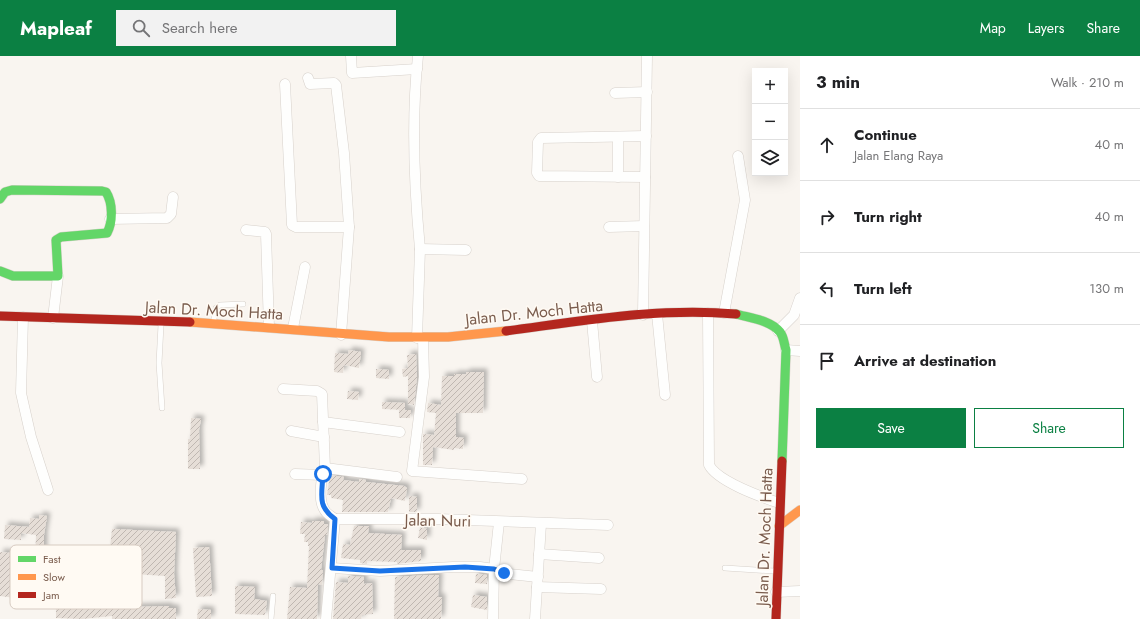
<!DOCTYPE html>
<meta charset="utf-8">
<style>
body{margin:0;font-family:Jost,sans-serif;background:#f2f2f2;color:#202124}
.controls{position:absolute;right:12px;top:12px;display:grid;overflow:hidden;border-radius:0px;box-shadow:0 4px 16px #0002}
.controls button{width:36px;height:36px;display:grid;place-items:center;padding:0;border:0;border-bottom:1px solid #e0e0e0;background:#fff;color:#202124;font:20px sans-serif}
.stop{position:absolute;width:12px;height:12px;margin:-9px;border:3px solid #1a73e8;border-radius:50%;background:#fff}
.stop.end{background:#1a73e8;border-color:#fff;box-shadow:0 1px 4px #0008}
.list{margin:0;padding:0;list-style:none}
h2{display:flex;justify-content:space-between;align-items:center;height:52px;margin:0;padding:0 16px;font-size:17px}
h2 small{font-size:13px;font-weight:400;color:#757577}
.list li{display:grid;grid-template-columns:26px 1fr auto;gap:12px;align-items:center;box-sizing:border-box;height:72px;padding:0 16px;border-top:1px solid #e0e0e0}
.list b{display:block;font-size:15px;white-space:nowrap}
.list p{margin:0;font-size:13px;white-space:nowrap;color:#757577}
.list em{font-size:13px;font-style:normal;color:#757577}
.actions{display:flex;gap:8px;padding:12px 16px}
.actions a{flex:1;padding:9px 0;border:1px solid #0b8043;border-radius:0px;text-align:center;font-size:14px;color:#0b8043}
.actions .main{background:#0b8043;color:#fff}
.icon{flex:none;width:22px;height:22px;fill:none;stroke:currentColor;stroke-width:2;stroke-linecap:round;stroke-linejoin:round}
.map{position:relative;flex:none;width:800px;height:563px;overflow:hidden}
header{display:flex;align-items:center;gap:24px;box-sizing:border-box;height:56px;padding:0 20px;background:#0b8043;color:#fff}
header strong{font-size:19px}
nav{display:flex;gap:22px;margin-inline-start:auto;font-size:14px}
.search{width:280px;height:36px;background:#f2f2f2;display:flex;align-items:center;gap:10px;box-sizing:border-box;padding:0 14px;border-radius:0px;color:#757577;font-size:15px}
main{display:flex}
aside{flex:1;background:#fff}
.map>svg:first-child{display:block}
.building{fill:url(#building-hatch);filter:url(#shadow)}
.lines{fill:none;stroke-linecap:round;stroke-linejoin:round}
.lane-casing{stroke:#d7d1cb;stroke-width:6}
.street-casing{stroke:#d7d1cb;stroke-width:11}
.fast-casing{stroke:#d9d2cb;stroke-width:10}
.slow-casing{stroke:#d9d2cb;stroke-width:10}
.jam-casing{stroke:#d9d2cb;stroke-width:10}
.lane{stroke:#fefefd;stroke-width:5}
.street{stroke:#fefefd;stroke-width:10}
.fast{stroke:#63d668;stroke-width:9}
.slow{stroke:#ff974d;stroke-width:9}
.jam{stroke:#b3261e;stroke-width:9}
.route{stroke:#1a73e8;stroke-width:5}
.labels{text-anchor:middle;stroke-width:3;stroke-linejoin:round;paint-order:stroke}
.street-label{font-size:16px;fill:#7a5c4d;stroke:#fffaf3}
.key{fill:#fffaf3;stroke:#d7cbc1;stroke-width:1}
.key-label{font-size:11px;fill:#7a5c4d}
</style>
<header>
<strong>Mapleaf</strong>
<div class="search"><svg class="icon" aria-label="search" viewBox="0 0 24 24"><circle cx="10" cy="10" r="6"/><path d="M15 15l6 6"/></svg>Search here</div>
<nav><a>Map</a><a>Layers</a><a>Share</a></nav>
</header>
<main>
<div class="map">
<svg width="800" height="563" viewBox="0 0 800 563">
<defs>
<pattern id="building-hatch" width="6" height="6" patternUnits="userSpaceOnUse"><rect width="6" height="6" fill="#e6ded7"/><path d="M-1 1l2-2M0 6l6-6M5 7l2-2" fill="none" stroke="#bfb7b1"/></pattern>
<filter id="shadow"><feDropShadow dx="3.5" dy="-3.5" stdDeviation="2" flood-color="#0004"/></filter>
</defs>
<rect width="100%" height="100%" fill="#f9f5f0"/>
<g class="building">
<path d="M349 294 361 296 359 312 344 309 343 317 334 316 335 297 348 298Z"/>
<path d="M416 298 417 321 414 349 408 348V320L403 321 402 313 408 312 407 299Z"/>
<path d="M376 313 389 314V323L376 322Z"/>
<path d="M466 316H484L483 357H456V381L464 382 463 393 454 392V394L433 391 432 409H423V378L434 379 436 357 427 356 428 347 441 349 442 320H454V318H466Z"/>
<path d="M348 335 359 336 358 344 347 343Z"/>
<path d="M382 346 405 347V354L382 353Z"/>
<path d="M399 354H411L410 362H399Z"/>
<path d="M191 362 201 363 199 374 200 413H188V383H190Z"/>
<path d="M330 419 344 421 343 424 359 426V423L366 424V426L404 430 407 432 405 445 391 442 388 456H342L343 444 331 442V439H327Z"/>
<path d="M409 440 417 441V456H409Z"/>
<path d="M39 459 47 460 44 479V503H35L36 479 21 477V484L4 483 5 469 29 471 30 462 39 463Z"/>
<path d="M312 465H324V468H328L327 479H325L321 514H323L322 529 318 528 317 563H287L290 531 307 532 309 490H308V486H304L305 478H300L301 466 312 467Z"/>
<path d="M354 470H369L368 477 402 479 401 494H421V505L397 508V506L367 505V508L360 507V504L341 502 343 488 350 489Z"/>
<path d="M420 471 427 473V484L418 482Z"/>
<path d="M112 473 176 476 174 518 176 542 165 543V520L134 518 133 551 169 550V552H176V563H112V560L82 563 56 562V542L84 543V553L113 550V533L93 535V527L114 526 115 502 109 501Z"/>
<path d="M209 491 212 540 196 541 193 492Z"/>
<path d="M0 496 12 497 10 513H15V521H42L41 534 16 533 15 542 0 540Z"/>
<path d="M476 518 487 519V528L475 527Z"/>
<path d="M428 519H439L438 541H442L441 563H394L395 521Z"/>
<path d="M348 520 364 521V528L372 527 373 558 362 559 361 563H333L336 526 348 527Z"/>
<path d="M235 530 255 531 254 543 267 545 265 559 235 558Z"/>
<path d="M473 539 487 541V554L471 551Z"/>
<path d="M198 553 211 554V563H197Z"/>
</g>
<g class="lines">
<g class="lane-casing">
<g id="lane">
<path d="M214 263 216 252 220 249 243 248"/>
<path d="M161 269 159 307 162 352"/>
<path d="M725 512 774 515"/>
<path d="M271 563 273 540"/>
</g>
</g>
<g class="street-casing">
<g id="street">
<path d="M351 0 352 17 417 13"/>
<path d="M418 0C411 64 414 129 420 193"/>
<path d="M308 22 310 28 334 27 336 29 344 97 349 171 341 279"/>
<path d="M285 28 292 169 296 171H349"/>
<path d="M615 37 647 36"/>
<path d="M618 121V81"/>
<path d="M645 121 539 120 537 117 538 86 541 82 646 80"/>
<path d="M110 163 167 162 171 158 173 141"/>
<path d="M609 171 644 170"/>
<path d="M246 174 265 176 266 178 269 271"/>
<path d="M708 257 709 409C718 426 762 441 779 447"/>
<path d="M724 257 745 144 738 100"/>
<path d="M657 258 665 339"/>
<path d="M643 259 647 0"/>
<path d="M23 261 21 337 31 381 48 434"/>
<path d="M53 262 58 220"/>
<path d="M592 265 597 321"/>
<path d="M293 272 305 211"/>
<path d="M778 275 794 259 800 242"/>
<path d="M417 282 420 193 466 194"/>
<path d="M423 282 424 321 412 415 522 423"/>
<path d="M786 294 800 295"/>
<path d="M283 333 317 335 322 338 325 412C321 422 318 443 324 453 326 458 331 460 335 463"/>
<path d="M323 366 400 376"/>
<path d="M291 375 324 381"/>
<path d="M325 412 397 421"/>
<path d="M295 418 323 419"/>
<path d="M335 463H438L608 469"/>
<path d="M539 498 599 502"/>
<path d="M332 512 380 515 453 511H480L494 513 509 518 538 521"/>
<path d="M537 531 601 533"/>
<path d="M776 536 800 535"/>
<path d="M326 563 335 463"/>
<path d="M493 563 494 513 499 466"/>
<path d="M535 563 541 468"/>
</g>
</g>
<g class="fast-casing">
<g id="fast">
<path d="M0 143 5 136 12 134 102 135 106 136C113 147 113 166 107 177L61 181 56 184 58 220H13L0 215"/>
<path d="M736 258C750 262 770 264 780 276 784 281 784 288 786 294L782 405"/>
</g>
</g>
<g class="slow-casing">
<g id="slow">
<path d="M190 266 389 281H448L506 275"/>
<path d="M779 470 800 454"/>
</g>
</g>
<g class="jam-casing">
<g id="jam">
<path d="M0 260 190 266"/>
<path d="M506 275C582 265 659 251 736 258"/>
<path d="M776 563 782 405"/>
</g>
</g>
<use href="#lane" class="lane"/>
<use href="#street" class="street"/>
<use href="#fast" class="fast"/>
<use href="#slow" class="slow"/>
<use href="#jam" class="jam"/>
</g>
<g class="lines">
<path class="route" d="M323 418C322 439 317 450 335 463L332 512 380 515 465 511 494 513 504 517"/>
</g>
<g class="labels">
<g class="street-label">
<text transform="translate(214 254) rotate(3)" y="6">Jalan Dr. Moch Hatta</text>
<text transform="translate(534 256) rotate(-6)" y="6">Jalan Dr. Moch Hatta</text>
<text transform="translate(438 464) rotate(1)" y="6">Jalan Nuri</text>
<text transform="translate(764 481) rotate(-88)" y="6">Jalan Dr. Moch Hatta</text>
</g>
</g>
<rect x="10" y="489" width="132" height="64" rx="6" class="key"/>
<rect x="18" y="500" width="18" height="6" fill="#63d668"/>
<rect x="18" y="518" width="18" height="6" fill="#ff974d"/>
<rect x="18" y="536" width="18" height="6" fill="#b3261e"/>
<g class="key-label">
<text x="43" y="507">Fast</text>
<text x="43" y="525">Slow</text>
<text x="43" y="543">Jam</text>
</g>
</svg>
<div class="controls">
<button>+</button>
<button>−</button>
<button><svg class="icon" aria-label="layers" viewBox="0 0 24 24"><path d="M12 4l9 5-9 5-9-5zM3 14l9 5 9-5"/></svg></button>
</div>
<div class="stop" style="left:323px;top:418px"></div>
<div class="stop end" style="left:504px;top:517px"></div>
</div>
<aside>
<h2>3 min<small>Walk · 210 m</small></h2>
<ul class="list">
<li><svg class="icon" aria-label="ahead" viewBox="0 0 24 24"><path d="M12 20V5M6 11l6-6 6 6"/></svg><div><b>Continue</b><p>Jalan Elang Raya</p></div><em>40 m</em></li>
<li><svg class="icon" aria-label="right" viewBox="0 0 24 24"><path d="M7 20v-9h11M14 6l5 5-5 5"/></svg><div><b>Turn right</b></div><em>40 m</em></li>
<li><svg class="icon" aria-label="left" viewBox="0 0 24 24"><path d="M17 20v-9H6M10 6l-5 5 5 5"/></svg><div><b>Turn left</b></div><em>130 m</em></li>
<li><svg class="icon" aria-label="arrive" viewBox="0 0 24 24"><path d="M6 21V4h12l-3 4 3 4H6"/></svg><div><b>Arrive at destination</b></div></li>
</ul>
<div class="actions"><a class="main">Save</a><a>Share</a></div>
</aside>
</main>
